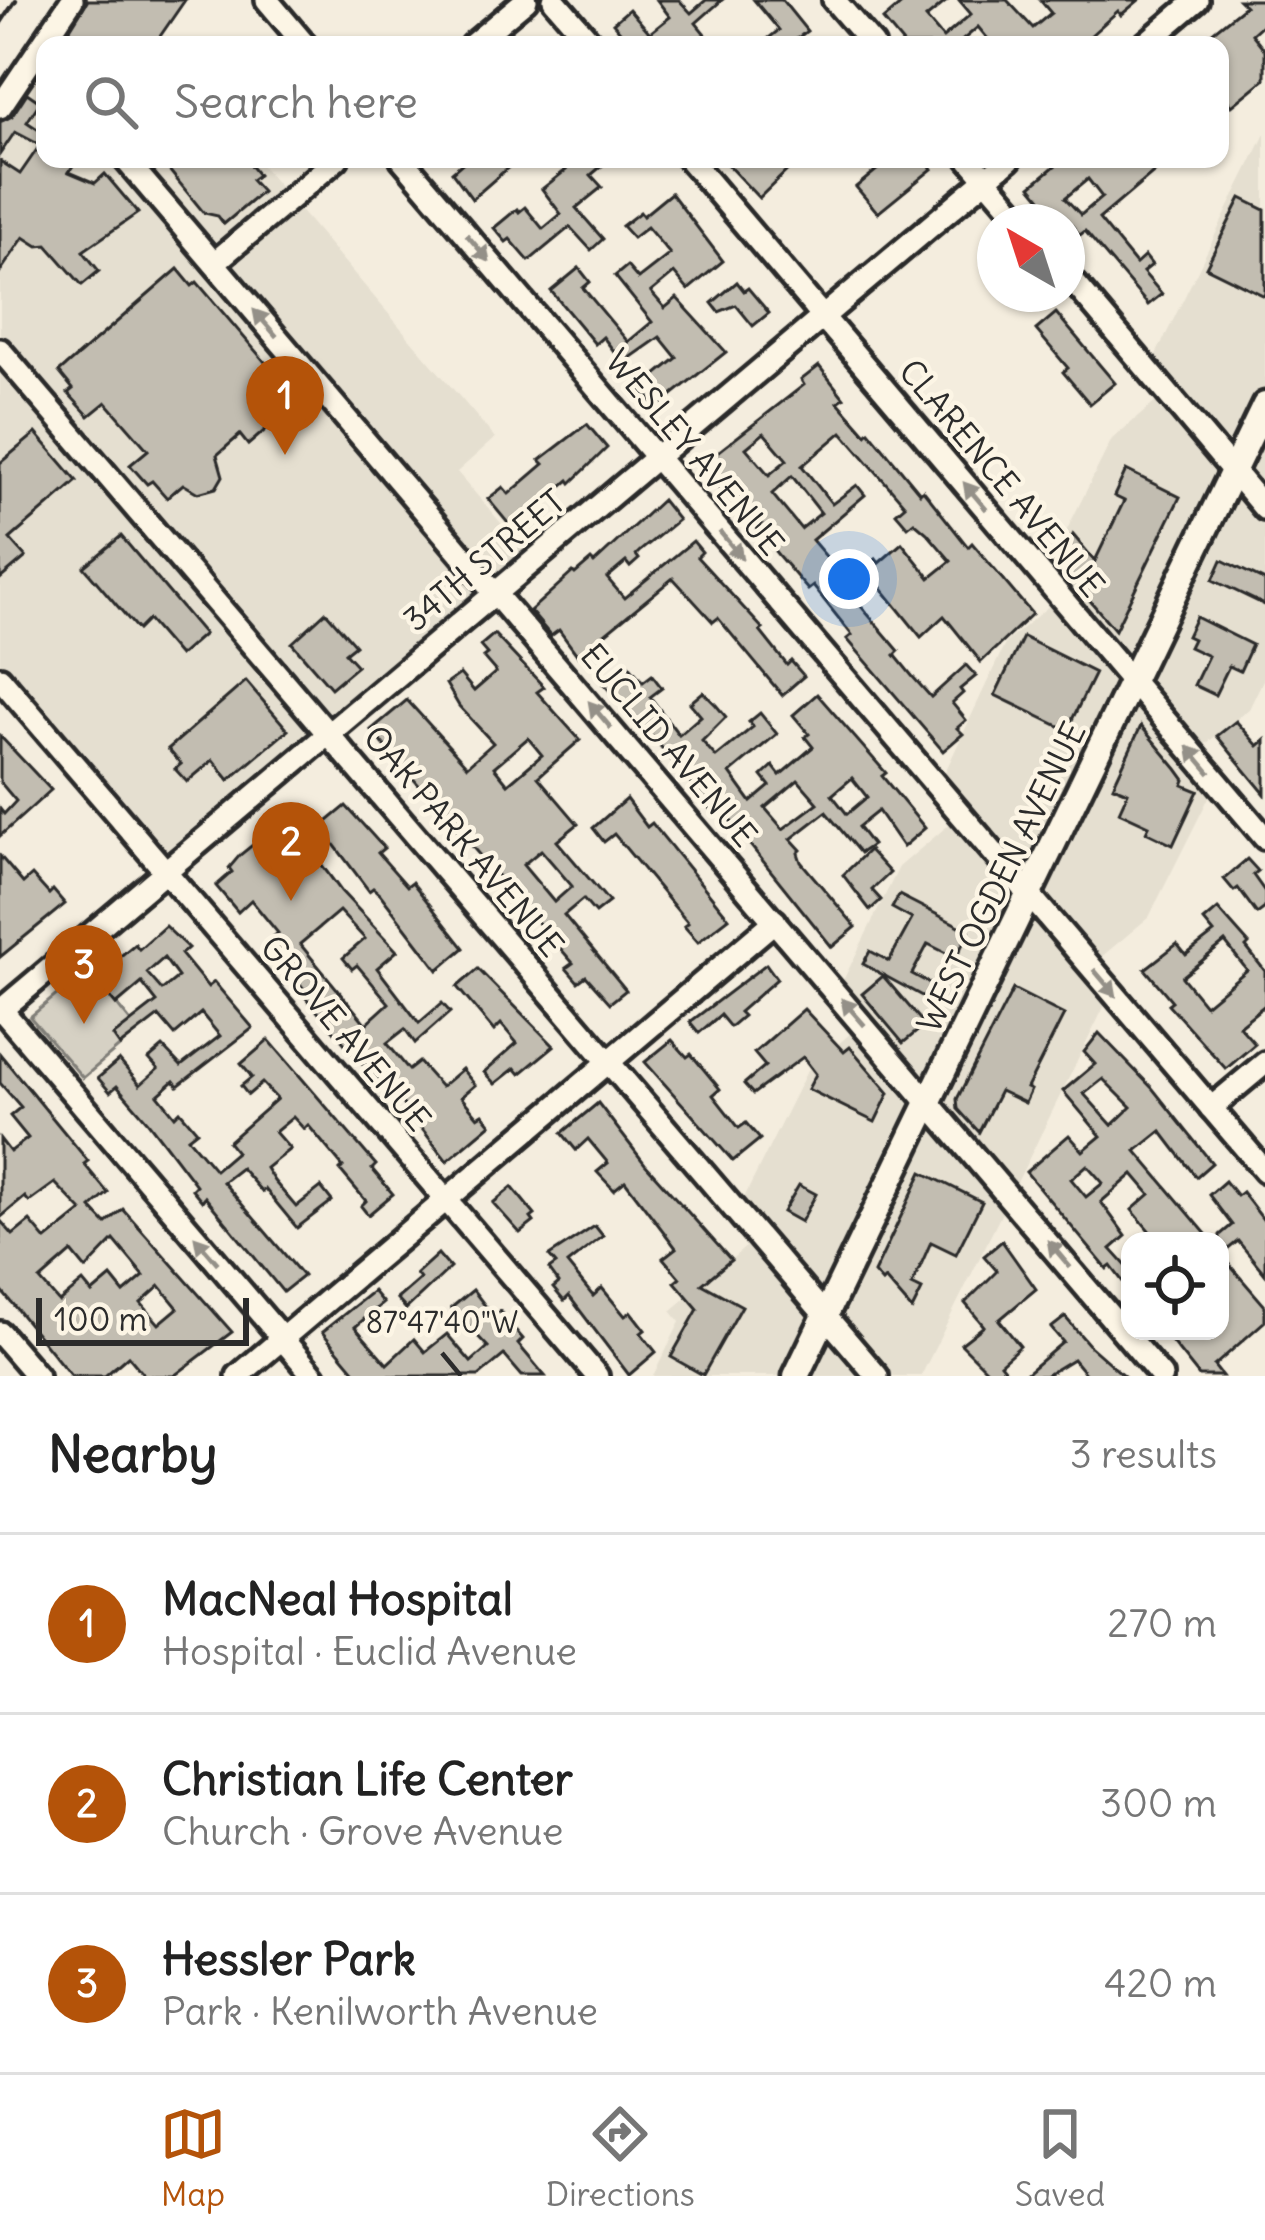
<!DOCTYPE html>
<meta charset="utf-8">
<style>
body{margin:0;font-family:Delius,sans-serif;background:#f2f2f2;color:#222}
.controls{position:absolute;right:36px;bottom:36px;display:grid;overflow:hidden;border-radius:24px;box-shadow:0 3px 9px #0004}
.controls button{width:108px;height:108px;display:grid;place-items:center;padding:0;border:0;border-bottom:3px solid #e0e0e0;background:#fff;color:#222;font:60px sans-serif}
.compass{position:absolute;left:977px;top:204px;width:108px;height:108px;border-radius:50%;background:#fff;box-shadow:0 3px 9px #0004;rotate:321deg}
.scale{position:absolute;left:36px;bottom:30px;width:213px;box-sizing:border-box;padding-left:12px;border:6px solid #2b2b2b;border-top:0;font-size:33px;line-height:42px;white-space:nowrap;color:#2b2b2b;-webkit-text-stroke:9px #fcf5e5;paint-order:stroke}
.you{position:absolute;left:849px;top:579px;width:42px;height:42px;margin:-30px;border:9px solid #fff;border-radius:50%;background:#1a73e8;box-shadow:0 0 0 18px #1a73e833}
.badge{display:grid;place-items:center;width:78px;height:78px;border-radius:50%;background:#b45309;color:#fff;font-size:39px;font-weight:700}
.pin{position:absolute;translate:-50% -99px;filter:drop-shadow(0 3px 6px #0008)}
.pin::after{content:'';position:absolute;top:63px;width:42px;height:36px;background:inherit;clip-path:polygon(0 0,100% 0,50% 100%)}
.list{margin:0;padding:0;list-style:none}
h2{display:flex;justify-content:space-between;align-items:center;height:156px;margin:0;padding:0 48px;font-size:51px}
h2 small{font-size:39px;font-weight:400;color:#767676}
.list li{display:grid;grid-template-columns:78px 1fr auto;gap:36px;align-items:center;box-sizing:border-box;height:180px;padding:0 48px;border-top:3px solid #e0e0e0}
.list b{display:block;font-size:45px;white-space:nowrap}
.list p{margin:0;font-size:39px;white-space:nowrap;color:#767676}
.list em{font-size:39px;font-style:normal;color:#767676}
.icon{flex:none;width:66px;height:66px;fill:none;stroke:currentColor;stroke-width:2;stroke-linecap:round;stroke-linejoin:round}
.map{position:relative;flex:none;width:1265px;height:1376px;overflow:hidden}
.search{position:absolute;background:#fff;box-shadow:0 3px 9px #0004;left:36px;right:36px;top:36px;height:132px;display:flex;align-items:center;gap:30px;box-sizing:border-box;padding:0 42px;border-radius:24px;color:#767676;font-size:45px}
.sheet{height:696px;background:#fff}
nav{display:flex;justify-content:space-around;align-items:center;box-sizing:border-box;height:168px;border-top:3px solid #e0e0e0;background:#fff;font-size:33px;color:#767676}
nav a{display:grid;justify-items:center;gap:6px}
nav .on{color:#b45309}
.map>svg:first-child{display:block}
.built{fill:#e5dfd0}
.green{fill:#d6d1c4;stroke:#807e78;stroke-width:3}
.building{fill:#c2bdb1;stroke:#2b2b2b;stroke-width:3;fill-rule:evenodd}
.lines{fill:none;stroke-linecap:round;stroke-linejoin:round}
.minor-casing{stroke:#2b2b2b;stroke-width:30}
.major-casing{stroke:#2b2b2b;stroke-width:33}
.minor{stroke:#fcf5e5;stroke-width:21}
.major{stroke:#fcf5e5;stroke-width:24}
.rail{stroke:#2b2b2b;stroke-width:4.5}
.oneway{fill:#949088}
.ticks{fill:none;stroke:#2b2b2b;stroke-width:4.5}
.labels{text-anchor:middle;stroke-width:9;stroke-linejoin:round;paint-order:stroke}
.street-label{font-size:33px;fill:#2b2b2b;stroke:#fcf5e5}
.ticks-label{font-size:30px;text-anchor:middle;fill:#2b2b2b;stroke:#fcf5e5;stroke-width:9;stroke-linejoin:round;paint-order:stroke}
</style>
<div class="map">
<svg width="1265" height="1376" viewBox="0 0 1265 1376">
<rect width="100%" height="100%" fill="#f4edde"/>
<filter id="ink" filterUnits="userSpaceOnUse"><feTurbulence type="fractalNoise" baseFrequency=".00833" numOctaves="2"/><feDisplacementMap in="SourceGraphic" scale="24" xChannelSelector="R" yChannelSelector="G"/><feConvolveMatrix kernelMatrix="1 2 1 2 8 2 1 2 1" color-interpolation-filters="sRGB"/></filter>
<g filter="url(#ink)">
<g class="built">
<path d="M45 46V159H256L495 438 457 472 532 559 166 868 0 673V113Z"/>
<path d="M1265 134V403L1235 466 1150 367Z"/>
<path d="M1164 395 1231 473 1029 890 939 785 1006 642 1063 594 1045 574 1112 439Z"/>
<path d="M1265 416V676L1249 709 1197 751 1219 777 1149 917 1094 963 1035 894Z"/>
<path d="M958 817 1025 895 824 1310 738 1210 807 1071 858 1027 834 999 899 867Z"/>
<path d="M1030 899 1111 993 921 1376H880L828 1316Z"/>
<path d="M755 1239 822 1315 793 1376H653L680 1322 671 1311Z"/>
<path d="M826 1319 874 1376H798Z"/>
</g>
<path class="green" d="M88 969 138 1031 83 1078 30 1017Z"/>
<g class="building">
<path d="M88 0H185L154 45H60Z"/>
<path d="M657 0H679L691 13 706 0H722L696 23 705 34 690 45H632L613 23 629 9 650 33 670 17Z"/>
<path d="M754 0H782L807 31 789 45H760L779 30Z"/>
<path d="M906 0H948L926 18 943 38 971 14 959 0H1007L1033 28 1051 13 1040 0H1139L1121 15 1118 11 1080 45H993L978 27 957 45H904L883 20Z"/>
<path d="M1239 0H1265V22L1252 34 1265 50V79L1232 106 1220 91V45H1196L1245 6Z"/>
<path d="M27 93 40 102 27 122 45 134V159H77L69 172 95 183 105 174 138 213 83 251 99 271 82 285 47 245 38 246 24 237 0 272V161L20 174 40 145 15 132 0 154V122L12 116Z"/>
<path d="M160 159H245L258 175 251 180 262 192 224 224 218 216 204 213Z"/>
<path d="M467 159H518L472 199 452 172Z"/>
<path d="M573 159H610L591 175 602 187 576 208 603 239 591 250 570 227 529 261 510 239 506 242 494 228 517 209 519 212 525 207 543 229 561 214 542 189 566 170 563 167Z"/>
<path d="M722 159H799L759 198Z"/>
<path d="M890 159H925L932 169 878 213 856 187Z"/>
<path d="M1063 159H1170L1099 219 1136 264 1145 256 1152 265 1143 272 1162 294 1148 305 1085 231 1080 235 1060 212 1056 216 1031 186ZM1088 179 1102 197 1081 215 1065 198Z"/>
<path d="M671 193 723 261 688 290 674 273 651 292 665 308 677 298 726 352 657 407 640 388 677 358 660 337 623 363 603 337 595 344 551 291 579 268 590 282 583 288 628 342 652 322 615 276 627 266 638 279 670 254 647 227 633 238 622 226 640 212 643 216Z"/>
<path d="M1241 198 1265 210V296L1206 267Z"/>
<path d="M178 269 192 286 197 282 276 375 271 379 285 396 269 410 277 420 248 445 240 435 217 455 223 476 216 488 198 493 183 484 167 498 152 481 147 484 130 465 148 450 106 402 89 416 68 393 73 389 59 372Z"/>
<path d="M737 282 744 291 748 288 769 313 753 326 736 305 719 312 712 303Z"/>
<path d="M1056 313 1115 383 1090 404 1063 372 1068 368 1036 330Z"/>
<path d="M819 366 844 398 838 402 866 434 869 431 920 493 923 490 968 547 972 543 1032 614 981 662 944 616 921 637 865 568 876 559 879 563 902 543 930 578 951 561 927 533 914 522 908 527 896 513 905 505 842 432 802 466 832 504 857 485 865 495 812 540 829 560 836 554 859 583 848 591 899 651 895 655 913 677 931 697 966 665 976 676 960 689 963 693 952 703 966 720 957 728 963 734 943 751 847 639 852 635 813 586 808 590 778 555 757 529 762 524 736 493 730 490 724 495 700 466 804 385 801 380ZM764 433 787 460 769 475 746 448ZM792 476 821 513 801 529 772 494Z"/>
<path d="M587 424 607 448 571 483 569 480 512 528 488 499 503 487 509 494 544 464 540 460Z"/>
<path d="M36 433 77 481 10 539 26 557 0 579V463Z"/>
<path d="M1126 470 1180 497 1115 630 1058 563 1073 535 1095 561 1124 501 1114 496Z"/>
<path d="M662 500 678 520 640 551 636 555 639 559 630 567 626 562 607 578 624 598 693 541 702 552 697 557 763 629 760 631 787 665 791 661 804 676 782 695 718 618 713 622 673 578 578 656 559 630 551 636 530 611 573 572 575 574 591 560 594 563Z"/>
<path d="M121 536 204 634 179 656 148 620 138 630 84 567Z"/>
<path d="M1222 560 1265 581V605L1213 580Z"/>
<path d="M326 612 355 645 345 653 357 666 331 688 292 643Z"/>
<path d="M1196 617 1252 645 1240 671 1229 666 1215 695 1194 685 1208 656 1189 647 1193 639 1187 636Z"/>
<path d="M494 634 544 687 537 692 580 740 538 777 578 824 557 841 609 902 595 913 583 899 564 915 626 990 610 1003 586 976 578 982 566 968 573 963 371 730 407 700 467 766 493 743 459 706 446 684 460 674 474 691 496 672 483 657 487 654 480 646ZM528 738 542 755 508 784 494 767ZM541 850 572 886 554 902 523 865Z"/>
<path d="M1023 637 1095 673 1067 730 995 695Z"/>
<path d="M627 663 643 682 652 675 662 688 650 697 679 735 701 716 690 703 703 692 716 705 726 717 702 741 716 757 753 727 749 722 760 713 777 734 730 773 751 802 770 786 762 776 773 766 780 775 813 747 805 737 809 734 793 715 817 694 886 773 882 776 925 828 903 847 878 811 858 827 872 845 860 853 826 812 791 839 801 850 798 853 801 862 856 927 832 947 722 810 716 815 653 737 650 739 603 683ZM852 778 867 797 847 814 832 795ZM798 780 818 803 783 829 765 808Z"/>
<path d="M246 681 288 730 229 780 213 760 187 782 175 769 181 764 168 749Z"/>
<path d="M1236 721 1258 746 1265 740V794L1217 736Z"/>
<path d="M1141 726 1177 769 1185 780 1183 785 1198 791 1173 845 1146 832 1149 826 1119 812 1128 792 1113 786Z"/>
<path d="M0 736 51 790 0 836V809L4 814 16 801 0 782Z"/>
<path d="M626 799 647 827 652 823 729 918 698 942 684 926 688 923 614 834 604 842 593 828Z"/>
<path d="M346 806 384 848 378 853 407 886 412 882 464 948 438 970 380 894 373 888 369 891 333 843 330 846 317 830Z"/>
<path d="M262 842 288 873 313 853 341 891 397 951 377 968 419 1023 442 1003 450 1012 415 1043 405 1029 387 1043 409 1070 419 1062 441 1087 462 1069 475 1085 461 1097 478 1117 483 1114 491 1124 447 1161 388 1085 386 1087 366 1061 362 1064 301 992 304 989 268 941 278 933 251 900 238 912 216 886 232 872 229 868 240 855 255 843 258 846ZM339 911 365 939 343 958 352 969 357 965 389 1003 366 1024 300 944Z"/>
<path d="M869 850 890 873 872 890 881 900 870 910 843 875Z"/>
<path d="M0 856 23 883 32 875 49 894 53 890 65 904 0 957Z"/>
<path d="M1247 859 1258 871 1253 875 1265 892V908L1257 914 1238 888 1234 891 1224 879Z"/>
<path d="M899 895 969 931 956 958 928 944 912 974 940 989 933 1002 863 964 870 951 889 961 912 919 892 908Z"/>
<path d="M1218 909 1249 944 1246 947 1265 971V1005L1239 1026 1255 1044 1226 1069 1168 1004 1172 1001 1145 969 1177 944 1186 955 1214 933 1204 921ZM1225 942 1247 970 1205 1005 1182 977Z"/>
<path d="M165 926 188 948 181 954 208 987 214 982 253 1028 178 1086 174 1081 158 1095 175 1116 180 1111 197 1131 188 1138 215 1170 236 1152 228 1142 277 1099 262 1083 248 1095 241 1086 252 1077 241 1064 269 1040 376 1165 372 1169 393 1194 368 1215 361 1206 366 1201 340 1170 343 1167 308 1125 304 1129 293 1117 275 1132 290 1149 266 1168 274 1181 296 1207 321 1187 332 1201 297 1228 265 1189 262 1192 241 1168 223 1182 303 1276 283 1292 205 1197 202 1201 192 1189 196 1185 148 1122 117 1086 110 1092 98 1078 119 1060 140 1085 158 1069 149 1059 163 1047 181 1066 220 1036 201 1013 175 1035 159 1016 120 1046 113 1036 157 1002 142 983 116 1005 94 978 135 944 139 949ZM164 958 178 977 162 990 147 973Z"/>
<path d="M766 964 777 979 739 1012 743 1016 730 1027 720 1015 699 1033 690 1022Z"/>
<path d="M478 969 554 1046 520 1074 515 1068 495 1084 484 1072 517 1043 501 1024 494 1031 457 987Z"/>
<path d="M883 976 925 1025 903 1043 862 994Z"/>
<path d="M1013 989 1064 1015 1027 1088 1031 1090 1025 1103 1000 1091 979 1132 958 1109 957 1099Z"/>
<path d="M804 1009 844 1052 850 1047 889 1093 875 1122 808 1089 816 1074 803 1057 753 1094 744 1084 765 1066 754 1053Z"/>
<path d="M1099 1033 1153 1089 1212 1163 1196 1177 1161 1131 1136 1151 1212 1241H1146L1153 1235 1132 1210 1150 1194 1133 1174 1101 1202 1126 1236 1111 1249 1130 1270V1291L1111 1266 1107 1269 1026 1172 1069 1135 1083 1151 1101 1136 1063 1091 1095 1064 1084 1052ZM1103 1079 1131 1107 1112 1125 1084 1094ZM1087 1165 1103 1183 1086 1197 1071 1179Z"/>
<path d="M672 1040 687 1057 691 1054 720 1089 713 1095 739 1128 746 1123 760 1139 733 1161 645 1062Z"/>
<path d="M0 1054 88 1161 84 1164 108 1193 91 1208 106 1224 123 1209 232 1332 174 1376H145L128 1356 105 1376H71L0 1289V1220L13 1235 30 1221 46 1240 82 1211 55 1183 29 1202 25 1197 0 1218V1139L10 1152 28 1138 10 1116 21 1107 0 1083ZM114 1240 144 1276 124 1293 111 1277 92 1293 83 1282 59 1302 40 1280 72 1252 86 1269ZM160 1286 178 1308 159 1324 141 1303Z"/>
<path d="M598 1103 645 1164 731 1260 702 1284 742 1306 703 1375 671 1357 698 1309 675 1282 680 1278 663 1258 676 1248 625 1181 614 1190 597 1172 608 1163 588 1139 576 1150 562 1133Z"/>
<path d="M922 1172 982 1202 956 1254 931 1242 912 1285 922 1290 912 1310 885 1279 882 1282 874 1273Z"/>
<path d="M1225 1181 1237 1196 1242 1192 1265 1222V1274L1238 1241 1221 1255 1265 1306V1321L1214 1366 1222 1376H1199L1163 1331H1220V1235L1232 1225 1209 1195Z"/>
<path d="M799 1185 816 1194 801 1222 783 1212Z"/>
<path d="M512 1187 535 1215 531 1218 534 1222 520 1233 493 1203Z"/>
<path d="M595 1226 603 1236 567 1264 593 1296 602 1288 625 1316 631 1312 645 1330 641 1333 656 1352 629 1375 569 1296 564 1301 553 1288 559 1283 549 1269 556 1264 549 1256Z"/>
<path d="M1002 1241 1036 1289 999 1320 1020 1346 1000 1364 1010 1376H993L961 1344 984 1326 965 1303 997 1271 984 1256Z"/>
<path d="M438 1254 450 1268 406 1309 397 1299 420 1279 416 1274Z"/>
<path d="M473 1290 493 1316 500 1311 512 1326 523 1339 518 1344 545 1376H522L504 1355 479 1376H359L322 1332 373 1291 383 1303 355 1327 387 1364 414 1339 425 1352 447 1334 471 1362 488 1347 451 1308Z"/>
<path d="M1065 1317 1090 1346 1124 1376H1087L1073 1359 1045 1376H1023L1063 1342 1051 1328Z"/>
</g>
<g class="lines">
<g class="minor-casing">
<g id="minor">
<path d="M267 0 305 45"/>
<path d="M554 0 593 45"/>
<path d="M834 0 873 45"/>
<path d="M472 45 526 0"/>
<path d="M1144 45 1197 0"/>
<path d="M0 107 72 0"/>
<path d="M125 159 1161 1376"/>
<path d="M402 159 1265 1171"/>
<path d="M689 159 1265 838"/>
<path d="M969 159 1023 222"/>
<path d="M214 263 337 159"/>
<path d="M1067 274 1265 509"/>
<path d="M0 350 877 1376"/>
<path d="M0 678 597 1376"/>
<path d="M0 1008 314 1376"/>
<path d="M0 1011 1010 159"/>
<path d="M1211 1108 1265 1063"/>
<path d="M0 1333 37 1376"/>
<path d="M238 1376 775 921"/>
</g>
</g>
<g class="major-casing">
<path id="major" d="M796 1376 1265 405"/>
</g>
<use href="#minor" class="minor"/>
<use href="#major" class="major"/>
<path class="rail" d="M0 24 16 0"/>
</g>
<defs><path id="oneway-solid" d="M-6-.8H1V-3.2L6.5 0L1 3.2V.8H-6Z" transform="scale(3)"/></defs>
<g class="oneway">
<use href="#oneway-solid" transform="translate(478 248) rotate(50)"/>
<use href="#oneway-solid" transform="translate(265 323) rotate(-131)"/>
<use href="#oneway-solid" transform="translate(975 496) rotate(-130)"/>
<use href="#oneway-solid" transform="translate(731 545) rotate(50)"/>
<use href="#oneway-solid" transform="translate(600 715) rotate(-130)"/>
<use href="#oneway-solid" transform="translate(1199 760) rotate(-130)"/>
<use href="#oneway-solid" transform="translate(1105 983) rotate(50)"/>
<use href="#oneway-solid" transform="translate(853 1012) rotate(-131)"/>
<use href="#oneway-solid" transform="translate(206 1250) rotate(-131)"/>
<use href="#oneway-solid" transform="translate(1059 1254) rotate(-130)"/>
</g>
</g>
<path class="ticks" d="M442 1353 461 1376"/>
<g class="labels">
<g class="street-label">
<text transform="translate(695 452) rotate(50)" y="12">WESLEY AVENUE</text>
<text transform="translate(1002 478) rotate(50)" y="12">CLARENCE AVENUE</text>
<text transform="translate(484 560) rotate(-40)" y="12">34TH STREET</text>
<text transform="translate(669 745) rotate(50)" y="12">EUCLID AVENUE</text>
<text transform="translate(464 841) rotate(50)" y="12">OAK PARK AVENUE</text>
<text transform="translate(1001 877) rotate(-64)" y="12">WEST OGDEN AVENUE</text>
<text transform="translate(346 1033) rotate(50)" y="12">GROVE AVENUE</text>
</g>
</g>
<g class="ticks-label">
<text x="442" y="1333">87°47'40"W</text>
</g>
</svg>
<div class="controls">
<button><svg class="icon" aria-label="locate" viewBox="0 0 24 24"><circle cx="12" cy="12" r="6"/><path d="M12 2v4M12 18v4M2 12h4M18 12h4"/></svg></button>
</div>
<svg class="compass" viewBox="-18 -18 36 36"><path d="M0-13l5 13h-10z" fill="#e53935"/><path d="M0 13l5-13h-10z" fill="#767676"/></svg>
<div class="scale">100 m</div>
<div class="you"></div>
<div class="pin badge" style="left:285px;top:455px">1</div>
<div class="pin badge" style="left:291px;top:901px">2</div>
<div class="pin badge" style="left:84px;top:1024px">3</div>
<div class="search"><svg class="icon" aria-label="search" viewBox="0 0 24 24"><circle cx="10" cy="10" r="6"/><path d="M15 15l6 6"/></svg>Search here</div>
</div>
<section class="sheet">
<h2>Nearby<small>3 results</small></h2>
<ul class="list">
<li><span class="badge">1</span><div><b>MacNeal Hospital</b><p>Hospital · Euclid Avenue</p></div><em>270 m</em></li>
<li><span class="badge">2</span><div><b>Christian Life Center</b><p>Church · Grove Avenue</p></div><em>300 m</em></li>
<li><span class="badge">3</span><div><b>Hessler Park</b><p>Park · Kenilworth Avenue</p></div><em>420 m</em></li>
</ul>
</section>
<nav>
<a class="on"><svg class="icon" aria-label="map" viewBox="0 0 24 24"><path d="M3 6l6-2 6 2 6-2v14l-6 2-6-2-6 2zM9 4v14M15 6v14"/></svg>Map</a>
<a><svg class="icon" aria-label="directions" viewBox="0 0 24 24"><path d="M12 3l9 9-9 9-9-9zM9 14v-3h6M13 9l2 2-2 2"/></svg>Directions</a>
<a><svg class="icon" aria-label="saved" viewBox="0 0 24 24"><path d="M7 4h10v16l-5-4-5 4z"/></svg>Saved</a>
</nav>
